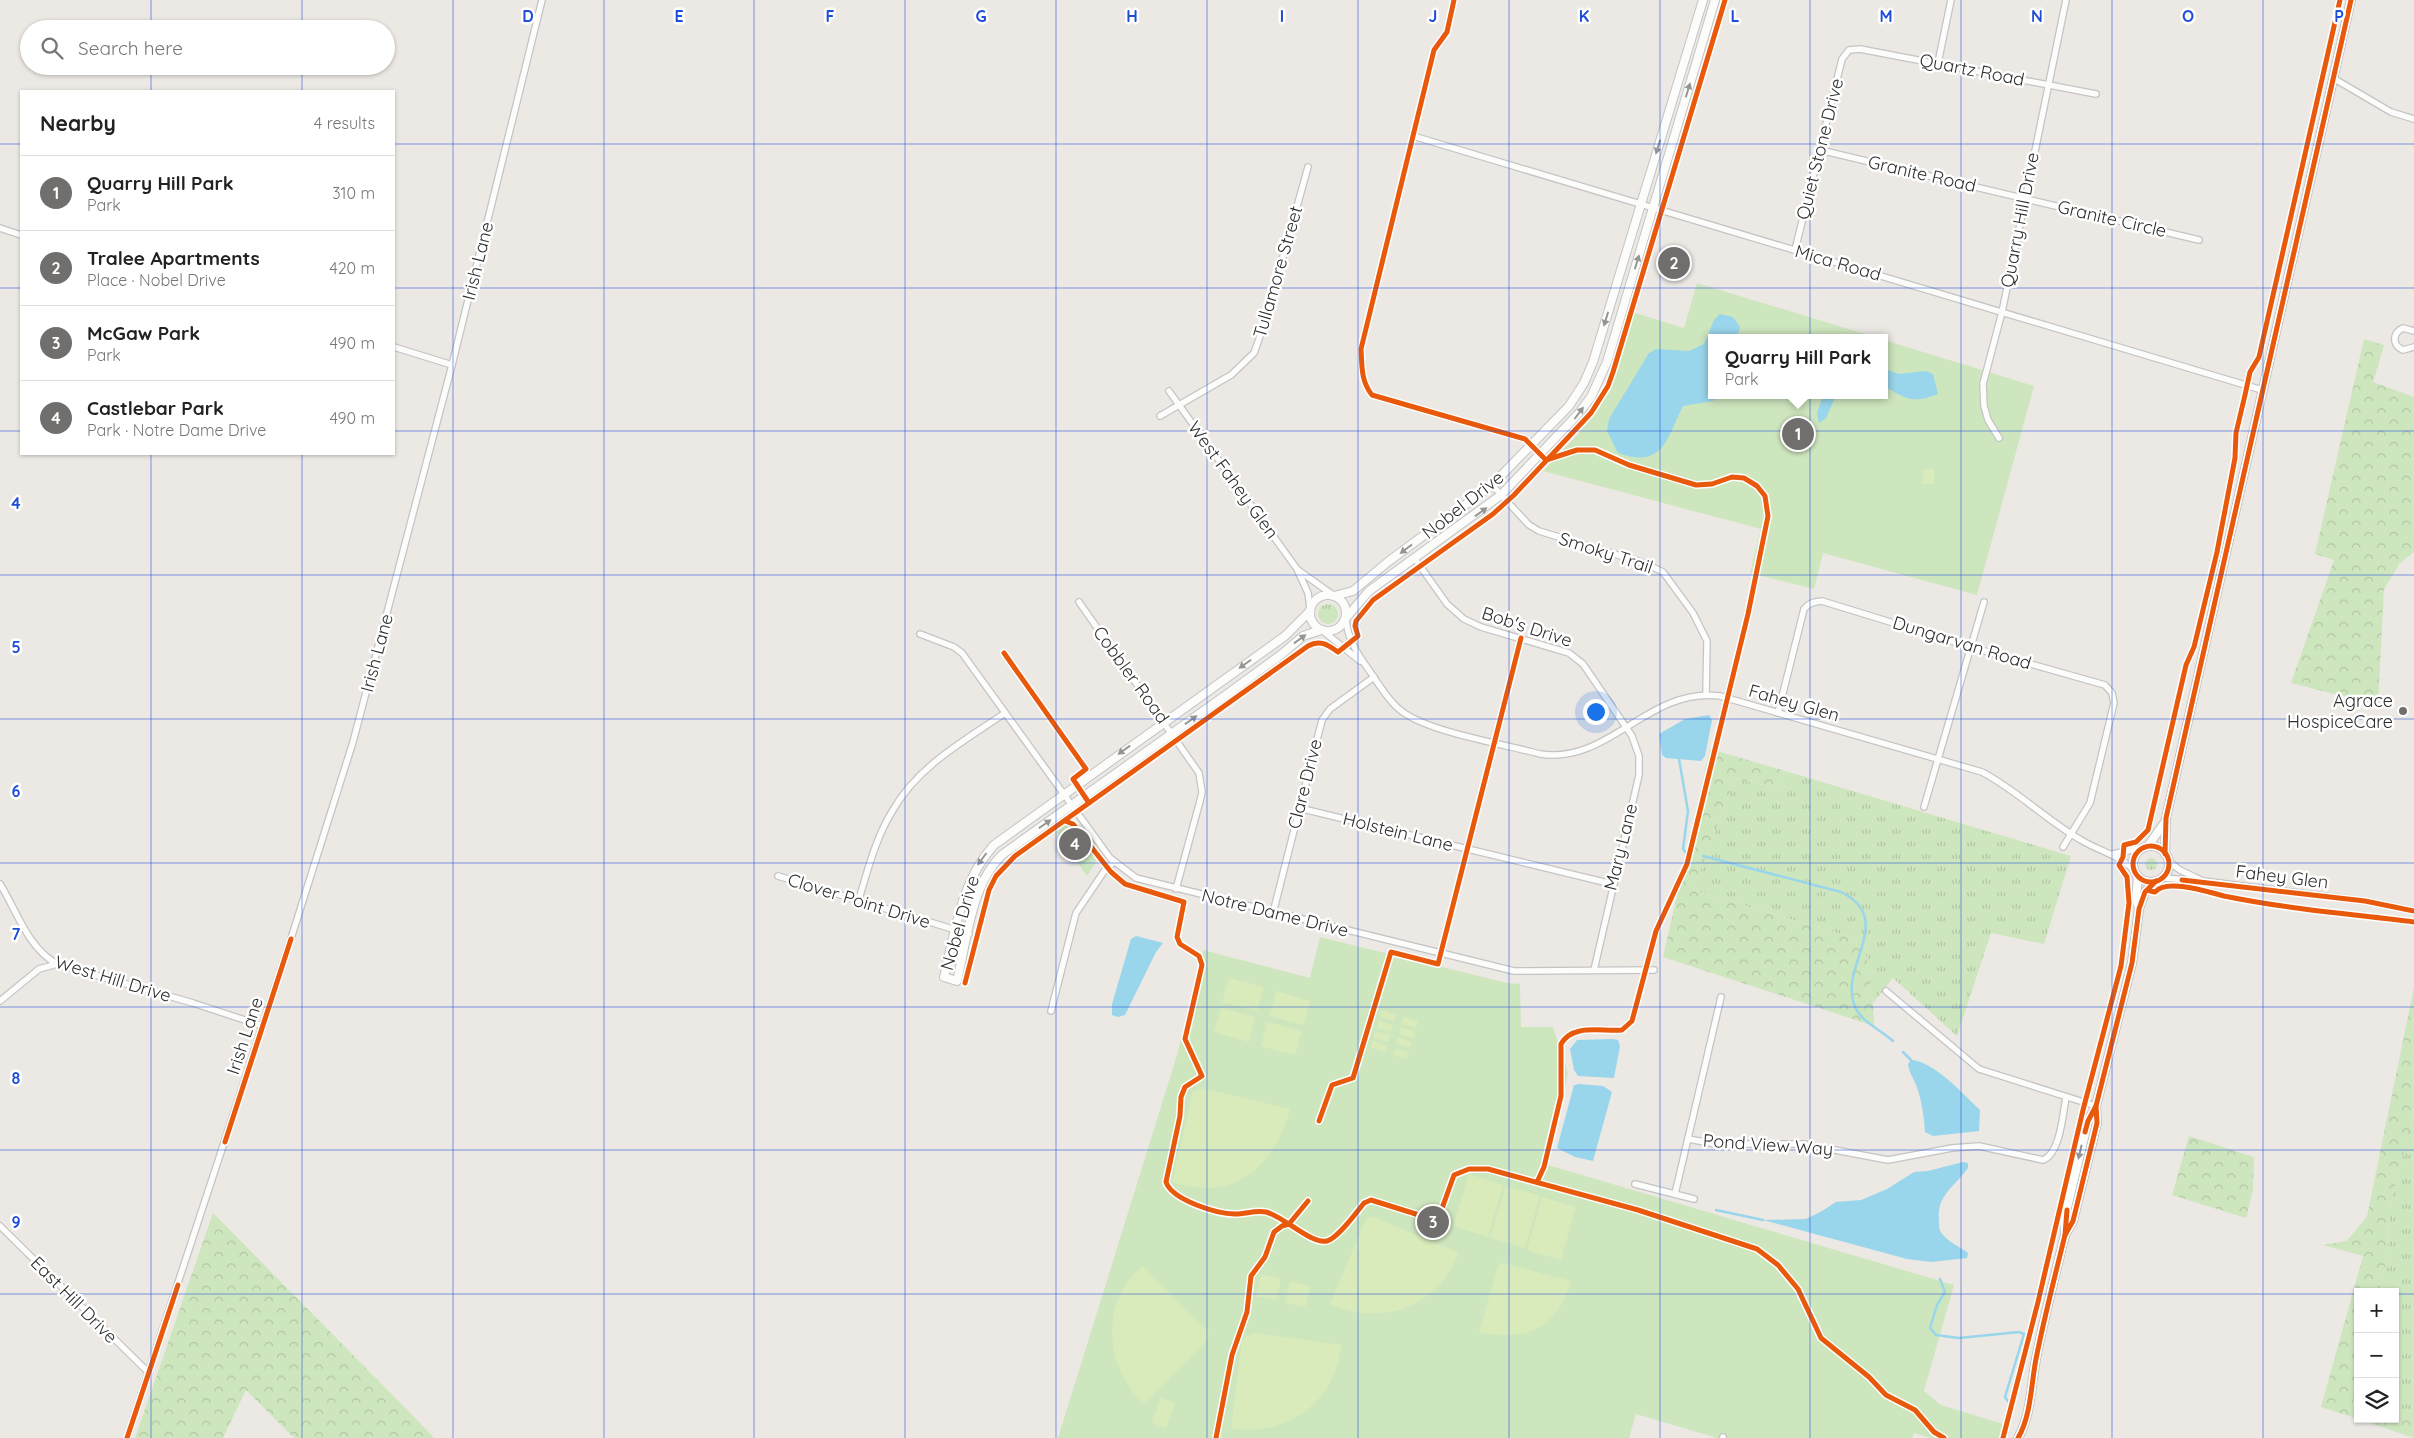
<!DOCTYPE html>
<meta charset="utf-8">
<style>
body{margin:0;font-family:Quicksand,sans-serif;background:#f6f6f6;color:#222}
.controls{position:absolute;right:15px;bottom:15px;display:grid;overflow:hidden;border-radius:0px;box-shadow:0 1px 4px #0004}
.controls button{width:45px;height:45px;display:grid;place-items:center;padding:0;border:0;border-bottom:1px solid #e0e0e0;background:#fff;color:#222;font:25px sans-serif}
.you{position:absolute;left:1595px;top:711px;width:18px;height:18px;margin:-12px;border:4px solid #fff;border-radius:50%;background:#1a73e8;box-shadow:0 0 0 8px #1a73e833}
.badge{display:grid;place-items:center;width:32px;height:32px;border-radius:50%;background:#706f6e;color:#fff;font-size:16px;font-weight:700}
.pin{position:absolute;translate:-50% -50%;border:2px solid #fff;box-shadow:0 1px 5px #0006}
.popup{position:absolute;left:1708px;top:334px;width:180px;height:65px;box-sizing:border-box;display:grid;place-content:center;border-radius:0px;background:#fff;filter:drop-shadow(0 1px 4px #0005);font-size:16px;white-space:nowrap;color:#767676}
.popup b{font-size:19px;color:#222}
.popup::after{content:'';position:absolute;left:50%;top:100%;margin-left:-10px;border:10px solid transparent;border-top-color:#fff}
.list{margin:0;padding:0;list-style:none}
h2{display:flex;justify-content:space-between;align-items:center;height:65px;margin:0;padding:0 20px;font-size:21px}
h2 small{font-size:16px;font-weight:400;color:#767676}
.list li{display:grid;grid-template-columns:32px 1fr auto;gap:15px;align-items:center;box-sizing:border-box;height:75px;padding:0 20px;border-top:1px solid #e0e0e0}
.list b{display:block;font-size:19px;white-space:nowrap}
.list p{margin:0;font-size:16px;white-space:nowrap;color:#767676}
.list em{font-size:16px;font-style:normal;color:#767676}
.icon{flex:none;width:28px;height:28px;fill:none;stroke:currentColor;stroke-width:2;stroke-linecap:round;stroke-linejoin:round}
.map{position:relative;flex:none;width:2414px;height:1438px;overflow:hidden}
.search{position:absolute;background:#fff;box-shadow:0 1px 4px #0004;left:20px;top:20px;width:375px;height:55px;display:flex;align-items:center;gap:12px;box-sizing:border-box;padding:0 18px;border-radius:28px;color:#767676;font-size:19px}
.panel{position:absolute;background:#fff;box-shadow:0 1px 4px #0004;left:20px;top:90px;width:375px;height:365px;border-radius:0px}
.map>svg:first-child{display:block}
.grass{fill:url(#grass-tufts)}
.forest{fill:url(#forest-crowns)}
.park{fill:#cee6be}
.pitch{fill:#d9eabb}
.water{fill:#99d6ec}
.lines{fill:none;stroke-linecap:round;stroke-linejoin:round}
.stream{stroke:#99d6ec;stroke-width:2.5}
.street-casing{stroke:#c5c4c5;stroke-width:8}
.secondary-casing{stroke:#c5c4c5;stroke-width:10}
.street{stroke:#fcfcfb;stroke-width:5.5}
.secondary{stroke:#fcfcfb;stroke-width:8}
.cycleway-casing{stroke:#fff;stroke-width:8}
.cycleway{stroke:#e8590c;stroke-width:5}
.oneway{fill:#959594}
.grid{fill:none;stroke:#1d4ed8;stroke-width:1;stroke-opacity:0.55}
.poi-dot{fill:#706f6e;stroke:#fff;stroke-width:2}
.labels{text-anchor:middle;stroke-width:5;stroke-linejoin:round;paint-order:stroke}
.street-label{font-size:18px;fill:#2e2e2e;stroke:#fff}
.poi-label{font-size:18px;fill:#2e2e2e;stroke:#fff;text-anchor:end}
.grid-label{font-size:16px;text-anchor:middle;font-weight:bold;fill:#1d4ed8;stroke:#fff;stroke-width:5;stroke-linejoin:round;paint-order:stroke}
</style>
<div class="map">
<svg width="2414" height="1438" viewBox="0 0 2414 1438">
<defs>
<pattern id="grass-tufts" width="24" height="20" patternUnits="userSpaceOnUse" patternTransform="scale(1.25)"><rect width="24" height="20" fill="#cee6be"/><path d="M3 7l-1-3M5 7V3M7 7l1-3M15 17l-1-3M17 17v-4M19 17l1-3" fill="none" stroke="#b1c6a4"/></pattern>
<pattern id="forest-crowns" width="20" height="18" patternUnits="userSpaceOnUse" patternTransform="scale(1.25)"><rect width="20" height="18" fill="#cee6be"/><path d="M2 6a3 3 0 1 1 6 0M12 15a3 3 0 1 1 6 0" fill="none" stroke="#b1c6a4"/></pattern>
</defs>
<rect width="100%" height="100%" fill="#ece8e4"/>
<g class="grass">
<circle cx="1328" cy="614" r="10"/>
<path d="M1782 770 2071 856 2044 944 1991 933 1957 1036 1893 978 1873 1003 1864 941 1693 890 1735 779 1785 789Z"/>
<circle cx="2151" cy="864" r="6"/>
<path d="M2413 1112 2414 1114V1420L2395 1415V1292H2379L2388 1253 2389 1212Z"/>
</g>
<g class="forest">
<path d="M2364 339 2384 345 2373 382 2414 397V552L2400 563 2384 589 2378 705 2291 683 2334 560 2315 554Z"/>
<path d="M1710 749 1782 770 1785 789 1735 779 1693 890 1864 941 1873 1003 1874 1026 1663 957Z"/>
<path d="M2414 987V1109L2389 1212 2388 1253 2379 1292H2358V1381L2353 1403 2358 1405V1419L2321 1407 2363 1256 2323 1245 2347 1241 2367 1216Z"/>
<path d="M2189 1136 2254 1157 2253 1190 2246 1218 2172 1195Z"/>
<path d="M213 1213 423 1426 434 1438H294L246 1390 223 1438H135Z"/>
<path d="M2395 1415 2414 1420V1438L2358 1419H2395Z"/>
</g>
<g class="park">
<path d="M1697 283 1878 338H1712V395H1884V340L2034 386 1977 595 1823 553 1814 589 1750 573 1761 529 1543 471C1564 448 1590 425 1605 397 1619 371 1626 341 1635 313L1684 328Z"/>
<path d="M1065 823 1071 825 1096 858 1095 864 1087 876 1055 830Z"/>
<path d="M1320 937 1507 983 1520 984 1521 1027H1553L1568 1073 1548 1165 1954 1285 1924 1391 1941 1405 2003 1424 1999 1438H1930L1914 1433 1912 1438H1717L1636 1414 1629 1438H1058L1177 1055 1203 950 1310 978Z"/>
</g>
<g class="pitch">
<rect x="1923" y="469" width="11" height="15"/>
<path d="M1229 978 1264 987 1257 1011 1222 1002Z"/>
<path d="M1276 991 1310 1001 1304 1025 1269 1016Z"/>
<path d="M1221 1008 1255 1017 1249 1042 1214 1032Z"/>
<path d="M1381 1010 1396 1015 1394 1021 1379 1017Z"/>
<path d="M1403 1017 1418 1021 1416 1028 1401 1024Z"/>
<path d="M1378 1021 1393 1025 1391 1032 1377 1028Z"/>
<path d="M1267 1022 1302 1031 1295 1055 1261 1046Z"/>
<path d="M1401 1027 1415 1031 1413 1038 1399 1034Z"/>
<path d="M1375 1031 1390 1035 1388 1042 1374 1038Z"/>
<path d="M1398 1037 1412 1042 1410 1048 1396 1044Z"/>
<path d="M1372 1041 1387 1045 1385 1052 1371 1048Z"/>
<path d="M1395 1048 1409 1052 1407 1059 1393 1055Z"/>
<path d="M1201 1088 1290 1109C1279 1149 1254 1187 1207 1188 1195 1188 1183 1185 1172 1182L1192 1095 1194 1091Z"/>
<path d="M1469 1174 1503 1185 1488 1237 1453 1226Z"/>
<path d="M1506 1186 1540 1196 1525 1248 1490 1238Z"/>
<path d="M1542 1197 1576 1207 1561 1260 1527 1250Z"/>
<path d="M1371 1216 1459 1253C1436 1308 1384 1327 1330 1304L1366 1219Z"/>
<path d="M1503 1263 1571 1281C1557 1330 1525 1342 1479 1332L1498 1266Z"/>
<path d="M1143 1266 1209 1332 1207 1341 1145 1404C1104 1370 1099 1300 1143 1266Z"/>
<path d="M1261 1274 1281 1279 1276 1300 1256 1296Z"/>
<path d="M1290 1281 1310 1286 1305 1307 1285 1303Z"/>
<path d="M1255 1333 1341 1345C1337 1401 1286 1438 1231 1428L1242 1341 1246 1336Z"/>
<path d="M1160 1398 1175 1403 1166 1428 1152 1423Z"/>
</g>
<g class="water">
<path d="M1720 314 1733 317 1740 327 1737 338H1712V395H1718L1713 401 1683 406C1666 440 1663 469 1618 453L1607 431 1609 419 1649 353 1656 349 1689 351 1704 344 1714 320Z"/>
<path d="M1884 369 1899 374 1926 371 1933 374 1938 394C1914 404 1905 399 1884 386Z"/>
<path d="M1823 395H1836L1826 418 1819 423 1817 413Z"/>
<path d="M1709 715 1712 720 1705 756 1701 761 1666 758 1662 755 1659 734 1685 719Z"/>
<path d="M1136 936 1163 943 1156 952 1125 1015 1118 1017 1112 1015V1004L1131 939Z"/>
<path d="M1613 1039 1618 1040 1620 1046 1614 1078 1578 1076 1574 1070 1570 1049 1577 1040Z"/>
<path d="M1911 1060C1934 1061 1964 1095 1980 1110L1979 1131 1933 1136 1925 1132C1924 1117 1922 1102 1917 1087 1914 1079 1909 1073 1908 1064Z"/>
<path d="M1580 1084 1603 1086 1612 1092 1593 1161 1575 1157 1557 1148 1574 1085Z"/>
<path d="M1963 1162 1968 1163V1168C1956 1185 1936 1196 1939 1220 1939 1226 1939 1231 1943 1235 1949 1242 1960 1247 1968 1253L1967 1258 1931 1262 1907 1259 1763 1220 1806 1219 1822 1211 1836 1202 1861 1200 1887 1189 1914 1172 1928 1171Z"/>
</g>
<g class="lines">
<g class="stream">
<path d="M1679 759 1688 811 1683 849 1686 853"/>
<path d="M1703 856 1841 892C1896 919 1840 965 1854 1004 1860 1022 1880 1029 1893 1041"/>
<path d="M1903 1052 1911 1060"/>
<path d="M1716 1210 1763 1220"/>
<path d="M1940 1279 1945 1292 1937 1305 1930 1328 1936 1335 1959 1338 2019 1332 2024 1334 2005 1397 2010 1404"/>
</g>
<g class="street-casing">
<g id="street">
<path d="M1938 63 1951 0"/>
<path d="M2333 78 2391 112 2414 119"/>
<path d="M1413 136 2262 390"/>
<path d="M1820 150 2199 240"/>
<path d="M0 228 21 235"/>
<path d="M1795 250 1842 59 1849 50 1860 49 2096 94"/>
<path d="M2414 331 2403 328C2392 333 2392 345 2403 350L2414 347"/>
<path d="M394 347 452 365"/>
<path d="M1169 391 1297 569 1308 593 1310 608"/>
<path d="M1160 416 1231 375 1254 353 1264 325 1308 167"/>
<path d="M1999 438 1988 420 1984 406 1983 384 2002 312 2066 0"/>
<path d="M1492 485 1529 525 1539 531 1644 563 1663 572 1693 613 1707 641 1706 694"/>
<path d="M1415 559 1447 604 1464 619 1481 627 1569 653 1583 664 1632 736 1639 756V775L1594 970"/>
<path d="M1298 570 1333 595"/>
<path d="M1079 602 1199 773 1202 792 1200 801 1176 889"/>
<path d="M1346 619C1347 638 1358 655 1369 670 1378 683 1387 699 1399 709 1425 732 1504 744 1540 754 1609 765 1648 687 1720 696L1982 772C2018 791 2046 820 2081 840 2099 851 2119 855 2134 870"/>
<path d="M1323 631 1360 661"/>
<path d="M920 634 954 647 962 653 1110 858 1136 878 1514 971 1654 970"/>
<path d="M1778 713 1804 609C1809 603 1813 602 1822 601L1981 650 2105 685 2112 693 2114 703 2090 803 2063 847"/>
<path d="M1924 807 1984 602"/>
<path d="M1299 808 1612 884"/>
<path d="M2112 854 2142 848"/>
<path d="M2168 861 2180 870 2201 880"/>
<path d="M778 876 969 934"/>
<path d="M2162 878 2203 881 2365 901 2414 911"/>
<path d="M0 884C17 911 27 947 57 964L193 1003 263 1026"/>
<path d="M859 899C868 869 876 837 893 810 918 766 964 741 1005 713"/>
<path d="M1273 913 1322 720 1330 709 1374 677"/>
<path d="M1886 991 1979 1069 2096 1106"/>
<path d="M0 1001 39 969 57 964"/>
<path d="M1051 1011 1076 913 1105 870 1113 863"/>
<path d="M1688 1139 1716 1144H1803L1888 1160 1952 1148 1979 1146 2043 1160C2060 1154 2063 1114 2066 1097"/>
<path d="M1635 1184 1694 1199"/>
<path d="M1675 1194 1721 997"/>
<path d="M0 1226 149 1373"/>
<path d="M127 1438 288 948 353 742 452 365 542 0"/>
<path d="M1723 1438V1437"/>
</g>
</g>
<g class="secondary-casing">
<g id="secondary">
<circle cx="1328" cy="613" r="18"/>
<path d="M1334 596 1353 591 1389 561 1492 485 1569 406 1584 383 1593 362 1703 0"/>
<path d="M1310 611 1285 636 994 845C961 881 955 932 944 977L957 981C967 939 971 884 1003 854L1230 692 1282 654 1303 636 1321 630"/>
<path d="M1346 618 1369 591 1501 495 1579 413 1591 397 1607 362 1715 0"/>
<path d="M2148 846 2165 822"/>
<circle cx="2151" cy="864" r="18"/>
<path d="M2165 854 2166 818 2351 0"/>
<path d="M2138 876 2136 899 2139 909"/>
<path d="M2096 1106 2097 1123 2073 1221 2065 1235 2064 1220 2088 1121 2096 1106 2132 963 2139 909 2145 892 2156 881"/>
<path d="M2018 1438C2031 1416 2031 1385 2036 1359 2044 1318 2055 1276 2065 1235"/>
</g>
</g>
<use href="#street" class="street"/>
<use href="#secondary" class="secondary"/>
<g class="cycleway-casing">
<g id="cycleway">
<path d="M1454 0 1447 32 1434 50 1361 349C1362 367 1361 381 1372 395L1525 439 1546 460 1577 450H1595L1629 465 1696 485 1712 484 1732 477 1744 478 1757 486 1765 496 1768 516 1748 614 1687 864 1656 931 1632 1021 1622 1030C1602 1032 1573 1023 1561 1044V1096L1544 1167 1537 1182"/>
<path d="M1004 653 1086 769 1073 779 1089 803"/>
<path d="M1065 821 1073 824 1111 872 1125 884 1184 902 1177 937 1180 944 1199 956 1202 965 1185 1039 1202 1076 1185 1087 1181 1097 1180 1116 1166 1182C1172 1200 1217 1214 1235 1214 1246 1214 1255 1210 1266 1212 1283 1216 1312 1245 1327 1241 1338 1238 1356 1213 1364 1203L1371 1200 1435 1220 1440 1214 1454 1175 1469 1169H1488L1638 1210 1757 1249 1778 1265 1798 1289 1821 1338 1869 1377 1886 1395 1915 1410 1934 1432 1944 1438"/>
<circle cx="2151" cy="864" r="18"/>
<path d="M2165 854 2166 818 2351 0"/>
<path d="M2182 880 2365 901 2414 911"/>
<path d="M2150 891 2155 892C2166 878 2208 892 2224 896 2287 909 2351 914 2414 922"/>
<path d="M965 983 989 890 996 876 1015 856 1308 646C1320 639 1328 645 1338 652L1358 636 1355 626 1356 621 1373 600 1493 514 1514 495 1591 413 1608 386 1613 372 1725 0"/>
<path d="M1319 1121 1332 1085 1353 1078 1391 952 1438 964 1521 638"/>
<path d="M2085 1132 2088 1121 2096 1106 2132 963 2139 909 2145 892 2156 881"/>
<path d="M225 1142 291 939"/>
<path d="M2067 1210 2065 1235 2073 1221 2097 1123 2096 1106"/>
<path d="M127 1438 178 1285"/>
<path d="M1216 1438 1232 1355 1247 1312 1251 1276 1265 1257 1274 1232 1282 1226 1289 1224 1308 1201"/>
<path d="M2003 1438 2038 1302 2083 1110 2121 966 2129 903 2127 877 2119 865 2123 857 2124 845 2136 842 2148 830 2186 665 2194 647 2217 552 2235 458 2236 433 2245 395 2250 372 2259 357 2340 0"/>
<path d="M2018 1438C2031 1416 2031 1385 2036 1359 2044 1318 2055 1276 2065 1235"/>
</g>
</g>
<use href="#cycleway" class="cycleway"/>
</g>
<defs><path id="oneway-solid" d="M-6-.8H1V-3.2L6.5 0L1 3.2V.8H-6Z" transform="scale(1.25)"/></defs>
<g class="oneway">
<use href="#oneway-solid" transform="translate(1688 90) rotate(-73)"/>
<use href="#oneway-solid" transform="translate(1658 147) rotate(107)"/>
<use href="#oneway-solid" transform="translate(1637 262) rotate(-73)"/>
<use href="#oneway-solid" transform="translate(1606 319) rotate(107)"/>
<use href="#oneway-solid" transform="translate(1579 413) rotate(-53)"/>
<use href="#oneway-solid" transform="translate(1481 512) rotate(-36)"/>
<use href="#oneway-solid" transform="translate(1406 549) rotate(143)"/>
<use href="#oneway-solid" transform="translate(1300 639) rotate(-36)"/>
<use href="#oneway-solid" transform="translate(1245 664) rotate(145)"/>
<use href="#oneway-solid" transform="translate(1191 720) rotate(-35)"/>
<use href="#oneway-solid" transform="translate(1124 750) rotate(144)"/>
<use href="#oneway-solid" transform="translate(1045 824) rotate(-35)"/>
<use href="#oneway-solid" transform="translate(982 859) rotate(127)"/>
<use href="#oneway-solid" transform="translate(2080 1152) rotate(103)"/>
</g>
<path class="grid" d="M151 0V29M302 0V29M453 0V1438M604 0V1438M754 0V1438M905 0V1438M1056 0V1438M1207 0V1438M1358 0V1438M1509 0V1438M1660 0V1438M1810 0V1438M1961 0V1438M2112 0V1438M2263 0V1438M151 66V91M302 66V91M0 144H21M394 144H2414M0 288H21M394 288H2414M0 431H21M394 431H2414M151 454V1438M302 454V1438M0 575H2414M0 719H2414M0 863H2414M0 1007H2414M0 1150H2414M0 1294H2358M2395 1294H2414"/>
<circle class="poi-dot" cx="2403" cy="711" r="5"/>
<g class="labels">
<g class="street-label">
<text transform="translate(1972 70) rotate(11)" y="6">Quartz Road</text>
<text transform="translate(1820 149) rotate(-76)" y="6">Quiet Stone Drive</text>
<text transform="translate(1922 174) rotate(13)" y="6">Granite Road</text>
<text transform="translate(2112 219) rotate(13)" y="6">Granite Circle</text>
<text transform="translate(2020 220) rotate(-79)" y="6">Quarry Hill Drive</text>
<text transform="translate(478 261) rotate(-76)" y="6">Irish Lane</text>
<text transform="translate(1838 263) rotate(16)" y="6">Mica Road</text>
<text transform="translate(1278 272) rotate(-74)" y="6">Tullamore Street</text>
<text transform="translate(1233 480) rotate(54)" y="6">West Fahey Glen</text>
<text transform="translate(1463 505) rotate(-38)" y="6">Nobel Drive</text>
<text transform="translate(1606 553) rotate(18)" y="6">Smoky Trail</text>
<text transform="translate(1527 627) rotate(18)" y="6">Bob's Drive</text>
<text transform="translate(1962 643) rotate(17)" y="6">Dungarvan Road</text>
<text transform="translate(377 653) rotate(-75)" y="6">Irish Lane</text>
<text transform="translate(1131 675) rotate(54)" y="6">Cobbler Road</text>
<text transform="translate(1794 703) rotate(16)" y="6">Fahey Glen</text>
<text transform="translate(1305 784) rotate(-76)" y="6">Clare Drive</text>
<text transform="translate(1398 832) rotate(14)" y="6">Holstein Lane</text>
<text transform="translate(1621 847) rotate(-76)" y="6">Mary Lane</text>
<text transform="translate(2282 877) rotate(7)" y="6">Fahey Glen</text>
<text transform="translate(859 901) rotate(17)" y="6">Clover Point Drive</text>
<text transform="translate(1275 913) rotate(14)" y="6">Notre Dame Drive</text>
<text transform="translate(960 923) rotate(-74)" y="6">Nobel Drive</text>
<text transform="translate(113 979) rotate(17)" y="6">West Hill Drive</text>
<text transform="translate(245 1036) rotate(-72)" y="6">Irish Lane</text>
<text transform="translate(1768 1145) rotate(4)" y="6">Pond View Way</text>
<text transform="translate(74 1300) rotate(45)" y="6">East Hill Drive</text>
</g>
<g class="poi-label">
<text x="2393" y="707">Agrace<tspan x="2393" dy="21">HospiceCare</tspan></text>
</g>
</g>
<g class="grid-label">
<text x="528" y="22">D</text>
<text x="679" y="22">E</text>
<text x="830" y="22">F</text>
<text x="981" y="22">G</text>
<text x="1132" y="22">H</text>
<text x="1282" y="22">I</text>
<text x="1433" y="22">J</text>
<text x="1584" y="22">K</text>
<text x="1735" y="22">L</text>
<text x="1886" y="22">M</text>
<text x="2037" y="22">N</text>
<text x="2188" y="22">O</text>
<text x="2339" y="22">P</text>
<text x="16" y="509">4</text>
<text x="16" y="653">5</text>
<text x="16" y="797">6</text>
<text x="16" y="940">7</text>
<text x="16" y="1084">8</text>
<text x="16" y="1228">9</text>
</g>
</svg>
<div class="controls">
<button>+</button>
<button>−</button>
<button><svg class="icon" aria-label="layers" viewBox="0 0 24 24"><path d="M12 4l9 5-9 5-9-5zM3 14l9 5 9-5"/></svg></button>
</div>
<div class="you"></div>
<div class="pin badge" style="left:1798px;top:434px">1</div>
<div class="popup"><b>Quarry Hill Park</b>Park</div>
<div class="pin badge" style="left:1674px;top:263px">2</div>
<div class="pin badge" style="left:1433px;top:1222px">3</div>
<div class="pin badge" style="left:1075px;top:844px">4</div>
<div class="search"><svg class="icon" aria-label="search" viewBox="0 0 24 24"><circle cx="10" cy="10" r="6"/><path d="M15 15l6 6"/></svg>Search here</div>
<section class="panel">
<h2>Nearby<small>4 results</small></h2>
<ul class="list">
<li><span class="badge">1</span><div><b>Quarry Hill Park</b><p>Park</p></div><em>310 m</em></li>
<li><span class="badge">2</span><div><b>Tralee Apartments</b><p>Place · Nobel Drive</p></div><em>420 m</em></li>
<li><span class="badge">3</span><div><b>McGaw Park</b><p>Park</p></div><em>490 m</em></li>
<li><span class="badge">4</span><div><b>Castlebar Park</b><p>Park · Notre Dame Drive</p></div><em>490 m</em></li>
</ul>
</section>
</div>
